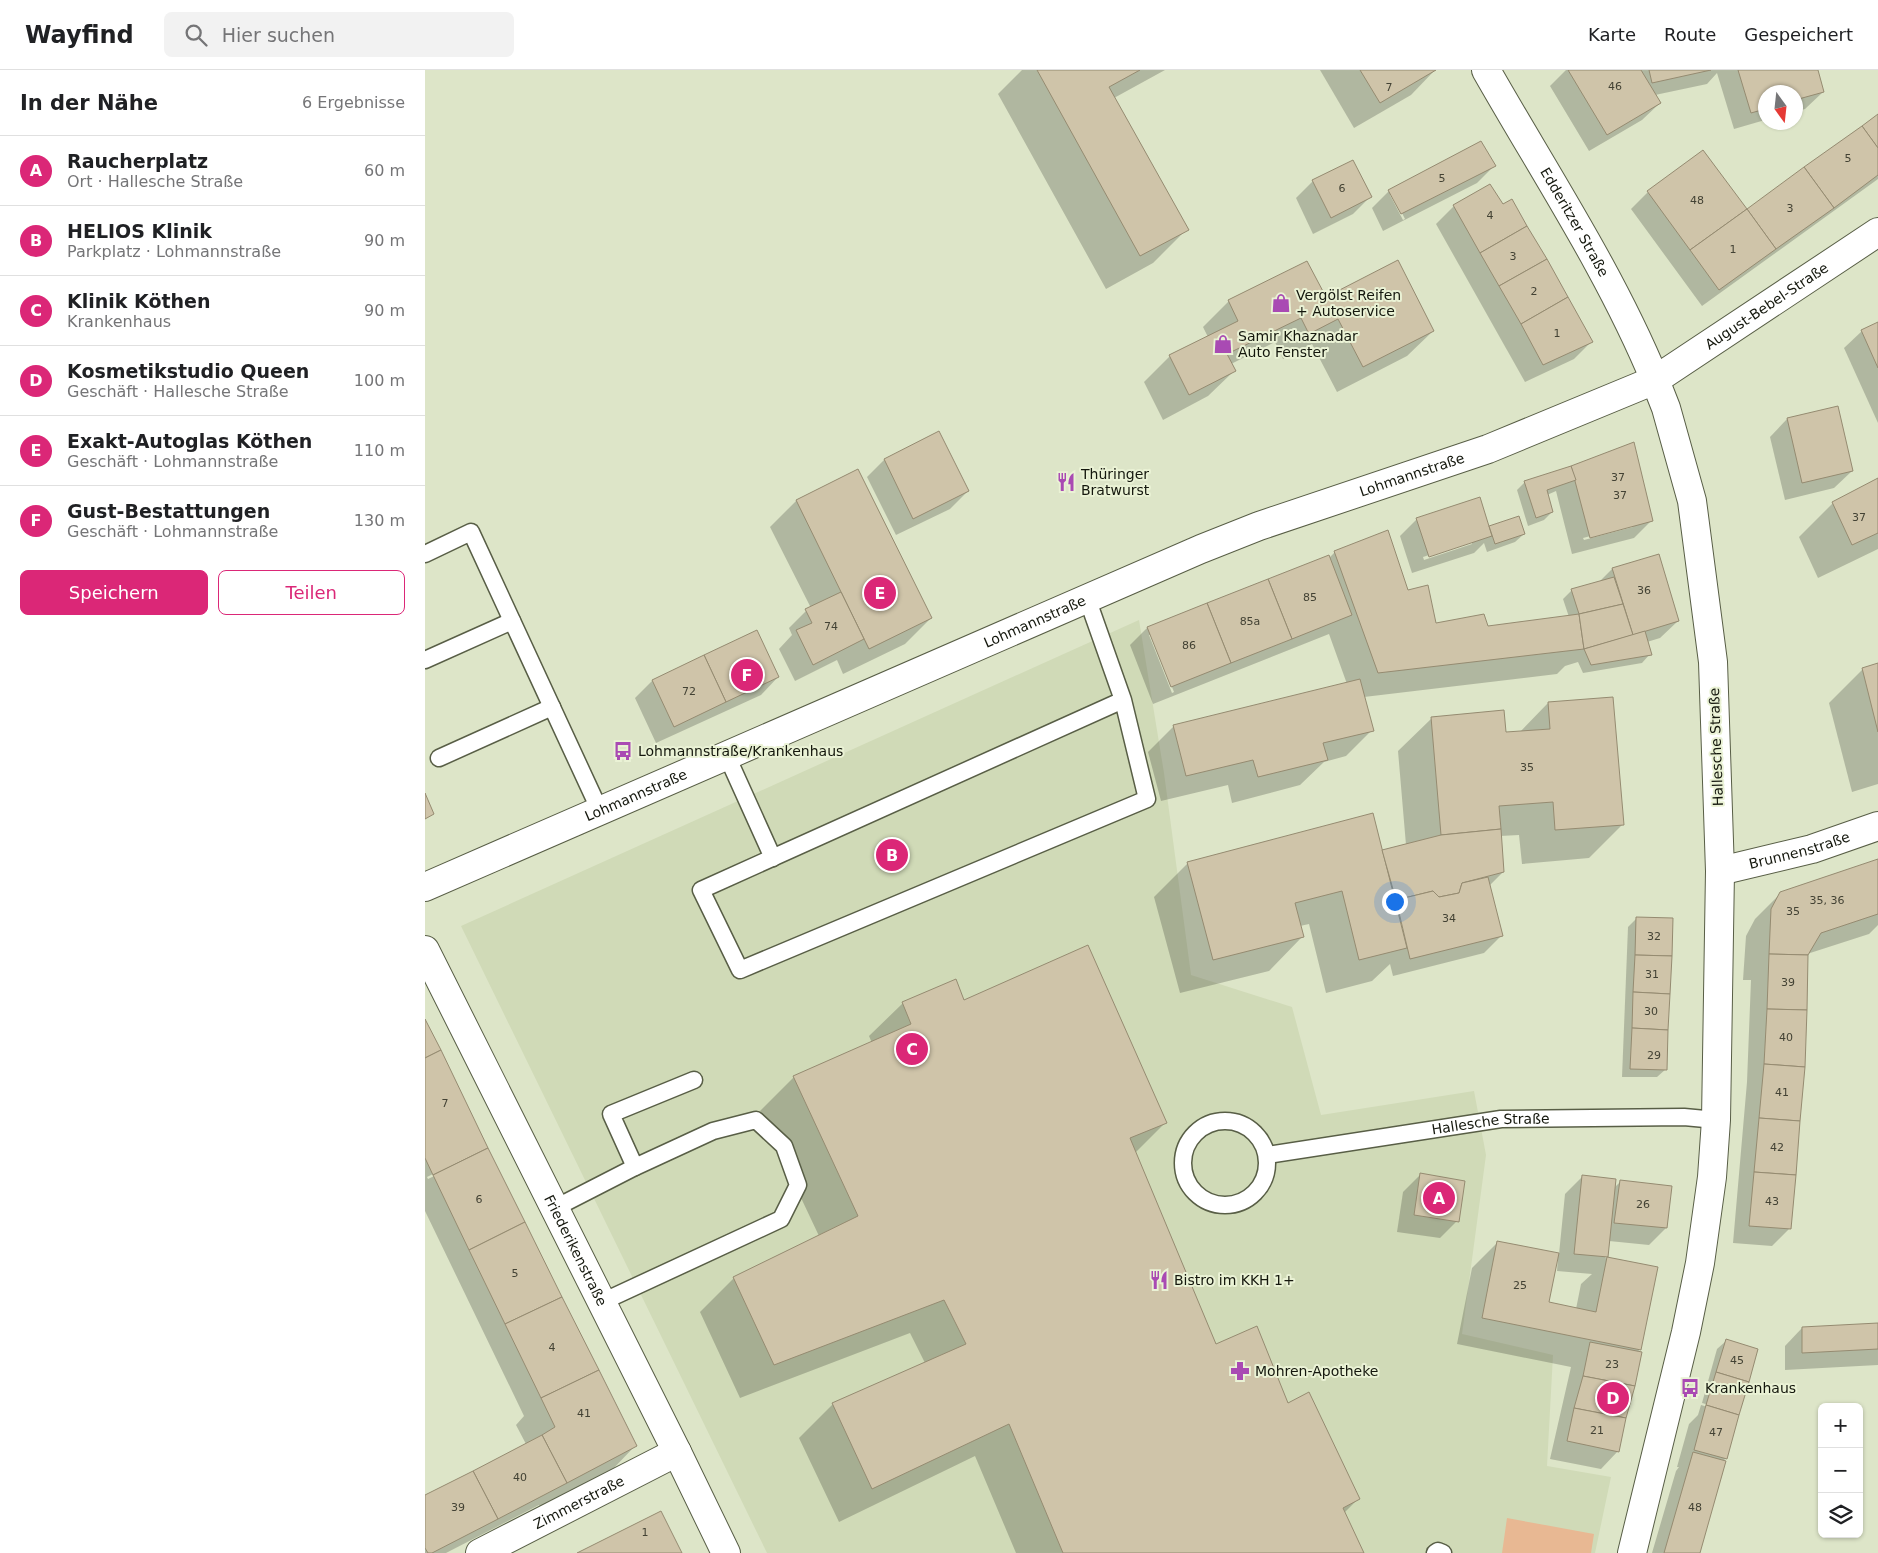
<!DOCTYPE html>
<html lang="de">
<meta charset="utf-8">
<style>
body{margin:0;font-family:"DejaVu Sans",sans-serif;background:#f2f2f2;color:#202124}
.controls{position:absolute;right:15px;bottom:15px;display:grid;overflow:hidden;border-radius:8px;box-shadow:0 1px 4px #0004}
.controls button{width:45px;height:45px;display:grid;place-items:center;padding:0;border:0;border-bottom:1px solid #e0e0e0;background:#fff;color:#202124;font:25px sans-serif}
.compass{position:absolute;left:1333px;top:15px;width:45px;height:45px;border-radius:50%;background:#fff;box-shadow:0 1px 4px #0004;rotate:165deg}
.you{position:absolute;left:969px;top:831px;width:18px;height:18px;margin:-12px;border:4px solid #fff;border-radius:50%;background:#1a73e8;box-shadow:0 0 0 8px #1a73e833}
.badge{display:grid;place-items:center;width:32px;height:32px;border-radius:50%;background:#db2777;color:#fff;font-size:16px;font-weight:700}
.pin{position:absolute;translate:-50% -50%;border:2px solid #fff;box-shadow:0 1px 5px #0006}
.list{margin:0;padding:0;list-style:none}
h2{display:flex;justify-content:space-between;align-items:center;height:65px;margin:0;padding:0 20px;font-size:21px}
h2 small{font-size:16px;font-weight:400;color:#757577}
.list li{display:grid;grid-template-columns:32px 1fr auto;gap:15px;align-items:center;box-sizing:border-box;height:70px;padding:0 20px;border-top:1px solid #e0e0e0}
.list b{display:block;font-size:19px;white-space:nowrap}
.list p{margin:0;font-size:16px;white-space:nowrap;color:#757577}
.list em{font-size:16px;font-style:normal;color:#757577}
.actions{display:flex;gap:10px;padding:15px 20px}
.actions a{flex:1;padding:11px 0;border:1px solid #db2777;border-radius:8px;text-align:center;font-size:18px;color:#db2777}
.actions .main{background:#db2777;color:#fff}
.icon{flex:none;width:28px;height:28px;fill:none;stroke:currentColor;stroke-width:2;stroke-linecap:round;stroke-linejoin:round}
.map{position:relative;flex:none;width:1453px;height:1483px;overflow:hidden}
header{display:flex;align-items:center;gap:30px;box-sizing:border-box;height:70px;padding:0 25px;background:#fff;border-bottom:1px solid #e0e0e0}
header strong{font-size:24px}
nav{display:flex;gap:28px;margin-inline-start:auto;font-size:18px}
.search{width:350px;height:45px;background:#f2f2f2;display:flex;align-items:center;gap:12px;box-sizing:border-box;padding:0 18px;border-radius:8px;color:#757577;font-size:19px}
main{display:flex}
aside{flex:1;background:#fff}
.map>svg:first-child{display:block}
.built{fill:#d0dab7}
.green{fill:#e8b893}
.shadow{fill:#0003;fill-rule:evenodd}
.building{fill:#cfc4a9;stroke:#958b71}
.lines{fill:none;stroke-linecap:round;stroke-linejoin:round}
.service-casing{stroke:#585e46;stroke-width:19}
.minor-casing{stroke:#585e46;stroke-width:30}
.tertiary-casing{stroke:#585e46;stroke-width:30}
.secondary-casing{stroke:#585e46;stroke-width:30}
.service{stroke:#fff;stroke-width:16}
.minor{stroke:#fff;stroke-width:28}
.tertiary{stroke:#fff;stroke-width:28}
.secondary{stroke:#fff;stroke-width:28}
.labels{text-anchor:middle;stroke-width:4;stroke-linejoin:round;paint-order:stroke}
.number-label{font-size:11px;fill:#434234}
.street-label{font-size:14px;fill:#14170d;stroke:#eaf2d5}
.poi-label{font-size:14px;fill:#14170d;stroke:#eaf2d5;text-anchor:start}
</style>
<header>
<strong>Wayfind</strong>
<div class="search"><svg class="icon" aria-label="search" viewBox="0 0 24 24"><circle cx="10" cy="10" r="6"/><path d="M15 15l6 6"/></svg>Hier suchen</div>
<nav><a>Karte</a><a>Route</a><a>Gespeichert</a></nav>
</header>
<main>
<aside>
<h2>In der Nähe<small>6 Ergebnisse</small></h2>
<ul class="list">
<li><span class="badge">A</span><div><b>Raucherplatz</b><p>Ort · Hallesche Straße</p></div><em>60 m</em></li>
<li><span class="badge">B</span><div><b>HELIOS Klinik</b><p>Parkplatz · Lohmannstraße</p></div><em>90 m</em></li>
<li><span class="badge">C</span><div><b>Klinik Köthen</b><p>Krankenhaus</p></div><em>90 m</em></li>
<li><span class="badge">D</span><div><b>Kosmetikstudio Queen</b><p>Geschäft · Hallesche Straße</p></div><em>100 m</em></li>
<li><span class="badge">E</span><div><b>Exakt-Autoglas Köthen</b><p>Geschäft · Lohmannstraße</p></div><em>110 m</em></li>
<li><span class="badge">F</span><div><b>Gust-Bestattungen</b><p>Geschäft · Lohmannstraße</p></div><em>130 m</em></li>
</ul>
<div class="actions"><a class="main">Speichern</a><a>Teilen</a></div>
</aside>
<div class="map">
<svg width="1453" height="1483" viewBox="0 0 1453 1483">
<rect width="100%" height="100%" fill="#dde5c8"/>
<path class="built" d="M714 550 739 703 766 905 867 937 896 1045 1049 1021 1061 1085 1037 1264 1128 1285 1122 1396 1186 1407 1170 1483H342L36 856Z"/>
<path class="green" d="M1082 1448 1169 1464 1166 1483H1077Z"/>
<g class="shadow">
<path d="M597 0H740L689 28 762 159 728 193 681 219 573 24Z"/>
<path d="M895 0H1010L986 25 929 58Z"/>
<path d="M1141 0H1391L1398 22 1380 39 1370 42V22H1340V50L1309 59 1292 3 1282 14 1230 25 1235 33 1217 50 1164 81 1125 16Z"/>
<path d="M1453 46V109L1277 236 1206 139 1223 122 1321 141Z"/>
<path d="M1069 96 1052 113 958 161 947 138 964 121ZM965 125H968L980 149 978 150Z"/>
<path d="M888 111 945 127 928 144 888 164 871 128Z"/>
<path d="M1065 116 1166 272 1149 289 1100 312 1011 154 1029 136Z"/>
<path d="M900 228 1008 261 982 286 912 322 887 274 858 289 850 272 806 294 809 301 783 326 738 350 719 312 745 286 783 267 778 257 804 231Z"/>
<path d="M1453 253V353L1419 278 1437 261Z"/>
<path d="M1412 337 1427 401 1409 418 1360 430 1345 367 1362 349Z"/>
<path d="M514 363 543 421 525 439 471 465 442 407 459 390Z"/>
<path d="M1145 398 1227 450 1209 468 1147 484 1131 421 1122 425 1127 442 1119 450 1103 456 1092 420 1100 412ZM1208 455V457L1159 470 1158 468Z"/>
<path d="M433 401 506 548 480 574 418 604 412 590 370 611 354 579 367 565 364 558 381 541 386 538 345 457 371 431Z"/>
<path d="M1453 410V479L1393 508 1374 467 1408 433Z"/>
<path d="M992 449 1063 458 1065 457 1099 464 1090 472 1062 482 1059 473 1049 483 987 503 975 466ZM1047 471V474L999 490 998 487Z"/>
<path d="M963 462 982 522 1010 554 1063 558 1144 547 1138 529 1147 520 1174 512 1187 499 1253 551 1235 568 1222 572 1225 584 1217 593 1158 603 1153 592 1140 596 1132 604 939 627 947 660 921 686 899 692 875 715 807 733 803 715 736 731 723 682 749 656 922 614 904 564 728 634 705 575 722 558 904 488 909 483ZM724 565H726L749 622 747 623Z"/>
<path d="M1453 595V714L1427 722 1404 633 1438 599Z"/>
<path d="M353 607 336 625 231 673 210 628 227 611Z"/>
<path d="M1123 633 1198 754 1164 788 1097 794 1094 765 1075 766 1078 802 1064 816 1077 865 1059 883 968 906 965 894 947 911 901 923 884 854 875 856 877 867 844 901 755 923 729 827 763 793 956 781 981 775 973 681 1007 648 1079 664 1094 663ZM974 848H976L983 877H981Z"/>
<path d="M1453 790V855L1444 864 1382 884 1364 1159 1347 1176 1308 1173 1322 1012 1326 910H1318L1321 866 1330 849 1356 823Z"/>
<path d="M1212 848 1241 999 1232 1007H1197L1203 857Z"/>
<path d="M538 932 740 1053 710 1083 791 1275 862 1335 934 1428 919 1443 937 1483H591L550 1386 414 1452 374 1368 408 1334 500 1293 485 1263 315 1328 275 1242 309 1208 394 1166 335 1041 369 1007 447 973 444 966 478 933Z"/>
<path d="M0 952 210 1376 185 1402 116 1438 114 1435 21 1483H0V1426L101 1374 91 1355 99 1346 0 1141ZM32 1092V1095L3 1109 2 1107Z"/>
<path d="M995 1105 1032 1151 1015 1168 972 1162 978 1122Z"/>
<path d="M1157 1107 1189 1118 1195 1112 1241 1158 1224 1175 1184 1171 1182 1186 1180 1188 1231 1198 1215 1279 1212 1283 1193 1381 1176 1399 1125 1389 1146 1297 1032 1274 1047 1198 1073 1172 1134 1184 1140 1124ZM1131 1188H1133L1132 1201 1167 1204 1156 1214 1151 1239 1123 1233Z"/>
<path d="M1453 1255V1295L1360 1300V1276L1377 1258Z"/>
<path d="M1301 1271 1313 1343 1277 1333 1292 1279Z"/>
<path d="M1276 1335 1313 1346 1301 1388 1298 1391 1273 1483H1227L1251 1401 1254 1397H1252L1264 1354 1273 1345Z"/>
</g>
<g class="building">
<path d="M612 0H715L684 17 764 160 715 186Z"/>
<path d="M935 0H1011L955 33Z"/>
<path d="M1143 0H1216L1236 33 1182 65Z"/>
<path d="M1224 0H1286L1227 13Z"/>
<path d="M1313 0H1393L1399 22 1370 30V22H1340V39L1326 43Z"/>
<path d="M1453 44V78L1437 56Z"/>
<path d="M1437 56 1453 78V105L1409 138 1379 97Z"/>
<path d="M1056 71 1071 96 976 144 963 120Z"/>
<path d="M1278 80 1322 139 1265 180 1222 121Z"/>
<path d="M928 90 947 127 906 148 887 110Z"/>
<path d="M1379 97 1409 138 1351 179 1322 139Z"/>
<path d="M1065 114 1078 134 1087 129 1102 156 1055 183 1028 135Z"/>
<path d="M1322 139 1351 179 1294 220 1265 180Z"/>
<path d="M1102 156 1122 189 1074 216 1055 183Z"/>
<path d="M1122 189 1143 227 1096 254 1074 216Z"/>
<path d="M973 190 1009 261 938 297 913 249 884 264 876 248 802 284 811 301 764 325 744 285 813 251 803 230 882 191 901 227Z"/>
<path d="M1143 227 1168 272 1118 295 1096 254Z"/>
<path d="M1453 252V298L1436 260Z"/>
<path d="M1413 336 1428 401 1377 413 1362 348Z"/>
<path d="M514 361 544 421 488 449 459 389Z"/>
<path d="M1209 372 1228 451 1165 468 1146 396Z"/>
<path d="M1146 396 1151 410 1122 420 1128 442 1111 448 1099 411Z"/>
<path d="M433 399 507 548 444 579 371 430Z"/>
<path d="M1453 408V463L1427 475 1407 432Z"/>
<path d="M1055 427 1067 466 1004 487 991 448Z"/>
<path d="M1094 446 1100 464 1070 474 1064 456Z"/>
<path d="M963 460 983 520 1003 515 1011 553 1059 544 1063 556 1154 544 1159 579 953 603 909 481Z"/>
<path d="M1234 484 1254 551 1208 565 1187 498Z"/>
<path d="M904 485 927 545 867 569 843 509Z"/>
<path d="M1189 507 1198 534 1154 544 1146 519Z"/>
<path d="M843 509 867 569 806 593 782 533Z"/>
<path d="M416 522 439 569 388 595 371 560 387 553 380 539Z"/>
<path d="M782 533 806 593 746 617 722 557Z"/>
<path d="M1198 534 1208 565 1159 579 1154 544Z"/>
<path d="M332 560 354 607 301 632 279 585Z"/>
<path d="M1220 561 1227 585 1166 595 1159 579Z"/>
<path d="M279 585 301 632 249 657 227 610Z"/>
<path d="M1453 593V662L1437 598Z"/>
<path d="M935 609 949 661 898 673 903 690 833 707 828 690 761 706 748 655Z"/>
<path d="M1188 627 1199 755 1130 760 1128 732 1074 736 1076 759 1016 765 1006 647 1079 640 1081 662 1125 659 1123 632Z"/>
<path d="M0 723 9 744 0 749Z"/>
<path d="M948 743 982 878 934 890 917 821 870 833 879 867 788 890 762 792Z"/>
<path d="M1076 759 1079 802 1037 813 1034 823 1014 827 1008 821 971 830 957 780 1016 765Z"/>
<path d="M1453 789V844L1396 863 1383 885 1344 884 1346 839 1355 822Z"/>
<path d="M1063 807 1078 866 985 889 971 830 1008 821 1014 827 1034 823 1037 813Z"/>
<path d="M1211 847 1248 848 1247 886 1210 885Z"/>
<path d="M663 875 742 1053 705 1068 791 1274 832 1256 863 1333 884 1322 935 1429 918 1438 939 1483H638L584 1354 447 1419 407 1333 541 1274 519 1230 349 1295 308 1207 433 1146 368 1006 486 954 477 932 531 909 539 930Z"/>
<path d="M1344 884 1383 885 1382 940 1342 939Z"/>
<path d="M1210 885 1247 886 1245 924 1208 922Z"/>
<path d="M1208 922 1245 924 1243 960 1207 958Z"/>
<path d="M1342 939 1382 940 1380 997 1339 994Z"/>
<path d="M0 949 16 980 0 988Z"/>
<path d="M1207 958 1243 960 1242 1000 1205 999Z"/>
<path d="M16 980 63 1078 8 1105 0 1088V988Z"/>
<path d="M1339 994 1380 997 1375 1051 1334 1048Z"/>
<path d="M1334 1048 1375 1051 1371 1105 1329 1102Z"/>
<path d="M63 1078 100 1152 44 1180 8 1105Z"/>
<path d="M1329 1102 1371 1105 1366 1159 1324 1156Z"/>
<path d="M995 1103 1040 1111 1034 1152 989 1145Z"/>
<path d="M1157 1105 1191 1109 1183 1187 1149 1184Z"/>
<path d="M1195 1110 1247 1116 1242 1158 1189 1153Z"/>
<path d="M100 1152 137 1227 80 1254 44 1180Z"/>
<path d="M1072 1171 1134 1183 1124 1232 1171 1242 1182 1187 1233 1197 1216 1280 1057 1248Z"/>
<path d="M137 1227 174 1300 116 1328 80 1254Z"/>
<path d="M1453 1253V1279L1377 1283V1257Z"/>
<path d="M1301 1269 1333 1279 1324 1312 1291 1302Z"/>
<path d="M1165 1272 1217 1282 1210 1316 1158 1306Z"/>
<path d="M174 1300 212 1376 142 1413 117 1365 130 1357 116 1328Z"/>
<path d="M1291 1302 1324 1312 1314 1345 1281 1335Z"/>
<path d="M1158 1306 1210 1316 1201 1348 1149 1338Z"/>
<path d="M1281 1335 1314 1345 1302 1389 1269 1380Z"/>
<path d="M1149 1338 1201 1348 1194 1382 1142 1371Z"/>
<path d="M117 1365 142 1413 73 1449 48 1401Z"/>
<path d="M1268 1382 1301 1391 1275 1483H1239Z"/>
<path d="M48 1401 73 1449 7 1483H3L0 1478V1425Z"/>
<path d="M236 1441 257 1483H152Z"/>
</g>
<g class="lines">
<g class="service-casing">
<g id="service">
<path d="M0 484 46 462 175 741"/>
<path d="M662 528 698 630 276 820 315 900 722 729 698 630"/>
<path d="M0 590 87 551"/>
<path d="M302 686 348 788"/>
<path d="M14 688 127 637"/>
<circle cx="800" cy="1093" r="42"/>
<path id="s1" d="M842 1085 1076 1049 1259 1047 1291 1050"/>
<path d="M210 1097 186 1044 269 1010"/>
<path d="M130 1138 210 1097 288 1061 331 1050 359 1076 373 1115 356 1149 177 1232"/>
<path d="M1010 1483 1013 1481 1018 1483"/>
</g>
</g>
<g class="minor-casing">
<g id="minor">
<path id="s2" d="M1295 801 1387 779 1453 756"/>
<path id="s3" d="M0 880 252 1382 301 1483"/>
<path id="s4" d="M55 1483 252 1382"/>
<path d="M1207 1483 1261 1262 1275 1193 1287 1107 1291 1050 1295 801 1288 592 1267 431 1241 338 1230 310"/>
</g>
</g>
<g class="tertiary-casing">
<g id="tertiary">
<path id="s5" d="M1061 0C1119 102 1185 201 1230 310"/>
</g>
</g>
<g class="secondary-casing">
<g id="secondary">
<path id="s6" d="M0 817 776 479 834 456 1063 379 1230 310 1453 162"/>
</g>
</g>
<use href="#service" class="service"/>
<use href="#minor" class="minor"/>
<use href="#tertiary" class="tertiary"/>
<use href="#secondary" class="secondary"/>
</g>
<defs>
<g id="shop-bare" transform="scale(1.5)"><path d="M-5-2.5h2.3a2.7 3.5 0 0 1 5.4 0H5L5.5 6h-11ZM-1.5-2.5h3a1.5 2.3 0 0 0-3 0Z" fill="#a94ab3" stroke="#eaf2d5" stroke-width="2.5" paint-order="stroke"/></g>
<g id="restaurant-bare" transform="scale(1.5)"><path d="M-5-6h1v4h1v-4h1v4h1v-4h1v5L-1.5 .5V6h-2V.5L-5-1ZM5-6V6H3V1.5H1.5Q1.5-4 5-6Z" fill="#a94ab3" stroke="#eaf2d5" stroke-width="2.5" paint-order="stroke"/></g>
<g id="bus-bare" transform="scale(1.5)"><path d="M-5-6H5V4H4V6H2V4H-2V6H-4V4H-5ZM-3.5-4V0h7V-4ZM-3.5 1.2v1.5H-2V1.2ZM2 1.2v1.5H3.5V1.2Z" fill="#a94ab3" stroke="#eaf2d5" stroke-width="2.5" paint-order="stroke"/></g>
<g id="pharmacy-bare" transform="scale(1.5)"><path d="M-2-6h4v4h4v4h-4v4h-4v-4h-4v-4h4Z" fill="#a94ab3" stroke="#eaf2d5" stroke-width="2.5" paint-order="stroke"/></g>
</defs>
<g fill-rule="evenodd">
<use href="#shop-bare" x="856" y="233"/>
<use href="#shop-bare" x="798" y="274"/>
<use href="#restaurant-bare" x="641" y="412"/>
<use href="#bus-bare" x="198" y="681"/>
<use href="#restaurant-bare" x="734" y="1210"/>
<use href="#pharmacy-bare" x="815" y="1301"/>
<use href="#bus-bare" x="1265" y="1318"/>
</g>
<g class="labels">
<g class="number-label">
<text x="1190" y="20">46</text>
<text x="964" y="21">7</text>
<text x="1423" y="92">5</text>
<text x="1017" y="112">5</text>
<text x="917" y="122">6</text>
<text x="1272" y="134">48</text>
<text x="1365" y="142">3</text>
<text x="1065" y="149">4</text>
<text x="1308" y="183">1</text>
<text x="1088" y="190">3</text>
<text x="1109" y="225">2</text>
<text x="1132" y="267">1</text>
<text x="1193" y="411">37</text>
<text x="1195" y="429">37</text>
<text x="1434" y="451">37</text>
<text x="1219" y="524">36</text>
<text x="885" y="531">85</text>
<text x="825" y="555">85a</text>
<text x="406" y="560">74</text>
<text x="764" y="579">86</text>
<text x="264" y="625">72</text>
<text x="1102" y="701">35</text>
<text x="1402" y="834">35, 36</text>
<text x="1368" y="845">35</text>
<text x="1024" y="852">34</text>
<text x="1229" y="870">32</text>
<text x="1227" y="908">31</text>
<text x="1363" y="916">39</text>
<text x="1226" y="945">30</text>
<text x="1361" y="971">40</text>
<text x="1229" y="989">29</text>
<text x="1357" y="1026">41</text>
<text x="20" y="1037">7</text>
<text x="1352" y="1081">42</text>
<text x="54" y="1133">6</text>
<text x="1347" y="1135">43</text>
<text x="1218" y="1138">26</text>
<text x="90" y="1207">5</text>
<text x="1095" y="1219">25</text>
<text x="127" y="1281">4</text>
<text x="1312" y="1294">45</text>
<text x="1187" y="1298">23</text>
<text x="159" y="1347">41</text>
<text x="1172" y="1364">21</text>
<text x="1291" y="1366">47</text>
<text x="95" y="1411">40</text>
<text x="33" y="1441">39</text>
<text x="1270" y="1441">48</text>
<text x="220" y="1466">1</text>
</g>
<g class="street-label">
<text dy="5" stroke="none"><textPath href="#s5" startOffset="176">Edderitzer Straße</textPath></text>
<text dy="5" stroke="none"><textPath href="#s6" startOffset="1465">August-Bebel-Straße</textPath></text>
<text dy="5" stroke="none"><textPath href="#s6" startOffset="1070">Lohmannstraße</textPath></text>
<text dy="5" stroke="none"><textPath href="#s6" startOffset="665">Lohmannstraße</textPath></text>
<text transform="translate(1291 677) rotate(-92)" y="5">Hallesche Straße</text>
<text dy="5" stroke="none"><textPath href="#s6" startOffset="230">Lohmannstraße</textPath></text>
<text dy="5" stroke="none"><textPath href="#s2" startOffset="82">Brunnenstraße</textPath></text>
<text dy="5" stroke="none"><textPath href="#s1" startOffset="226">Hallesche Straße</textPath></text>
<text dy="5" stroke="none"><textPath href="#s3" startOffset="336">Friederikenstraße</textPath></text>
<text dy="5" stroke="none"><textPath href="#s4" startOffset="111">Zimmerstraße</textPath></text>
</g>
<g class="poi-label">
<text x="871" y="230">Vergölst Reifen<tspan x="871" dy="16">+ Autoservice</tspan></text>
<text x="813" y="271">Samir Khaznadar<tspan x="813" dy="16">Auto Fenster</tspan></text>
<text x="656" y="409">Thüringer<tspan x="656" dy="16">Bratwurst</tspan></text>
<text x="213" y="686">Lohmannstraße/Krankenhaus</text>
<text x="749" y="1215">Bistro im KKH 1+</text>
<text x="830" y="1306">Mohren-Apotheke</text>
<text x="1280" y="1323">Krankenhaus</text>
</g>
</g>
</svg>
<div class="controls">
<button>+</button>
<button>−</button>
<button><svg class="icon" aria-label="layers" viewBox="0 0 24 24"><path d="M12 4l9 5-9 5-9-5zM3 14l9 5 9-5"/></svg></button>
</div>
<svg class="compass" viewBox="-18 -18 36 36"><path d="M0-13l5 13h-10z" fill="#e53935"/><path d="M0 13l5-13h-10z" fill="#757577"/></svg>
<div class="you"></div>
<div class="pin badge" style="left:1014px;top:1128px">A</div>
<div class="pin badge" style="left:467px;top:785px">B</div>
<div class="pin badge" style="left:487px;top:979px">C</div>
<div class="pin badge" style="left:1188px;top:1328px">D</div>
<div class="pin badge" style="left:455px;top:523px">E</div>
<div class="pin badge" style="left:322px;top:605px">F</div>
</div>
</main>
